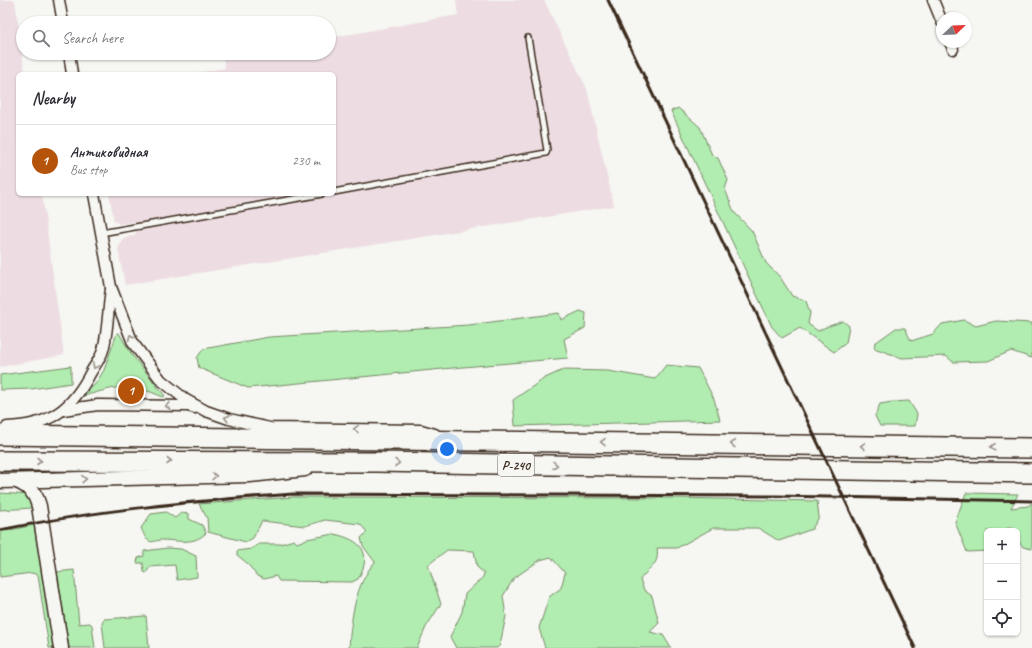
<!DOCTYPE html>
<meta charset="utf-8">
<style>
body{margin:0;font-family:Caveat,sans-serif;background:#f7f7f7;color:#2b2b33}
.controls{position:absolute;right:12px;bottom:12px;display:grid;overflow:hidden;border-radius:6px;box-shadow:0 1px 3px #0004}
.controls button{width:36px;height:36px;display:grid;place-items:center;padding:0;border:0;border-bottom:1px solid #e1e1e2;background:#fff;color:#2b2b33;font:20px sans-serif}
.compass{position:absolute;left:936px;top:12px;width:36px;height:36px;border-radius:50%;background:#fff;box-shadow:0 1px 3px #0004;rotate:67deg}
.you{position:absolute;left:447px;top:449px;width:14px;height:14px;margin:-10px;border:3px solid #fff;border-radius:50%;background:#1a73e8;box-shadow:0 0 0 6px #1a73e833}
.badge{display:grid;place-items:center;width:26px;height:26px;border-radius:50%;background:#b45309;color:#fff;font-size:13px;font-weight:700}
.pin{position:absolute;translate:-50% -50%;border:2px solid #fff;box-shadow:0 1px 4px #0006}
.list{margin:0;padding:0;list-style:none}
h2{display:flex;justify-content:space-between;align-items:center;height:52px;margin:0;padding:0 16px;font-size:17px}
h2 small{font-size:13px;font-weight:400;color:#7c7c81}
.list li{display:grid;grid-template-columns:26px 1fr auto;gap:12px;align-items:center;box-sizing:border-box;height:72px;padding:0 16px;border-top:1px solid #e1e1e2}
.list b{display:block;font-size:15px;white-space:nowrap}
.list p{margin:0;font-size:13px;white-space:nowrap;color:#7c7c81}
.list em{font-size:13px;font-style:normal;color:#7c7c81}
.icon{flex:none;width:22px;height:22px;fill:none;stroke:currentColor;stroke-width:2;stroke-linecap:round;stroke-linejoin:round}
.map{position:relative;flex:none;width:1032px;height:648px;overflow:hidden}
.search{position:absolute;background:#fff;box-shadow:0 1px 3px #0004;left:16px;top:16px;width:320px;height:44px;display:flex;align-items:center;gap:10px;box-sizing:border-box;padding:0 14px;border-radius:22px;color:#7c7c81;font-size:15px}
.panel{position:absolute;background:#fff;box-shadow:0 1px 3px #0004;left:16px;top:72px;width:320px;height:124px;border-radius:6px}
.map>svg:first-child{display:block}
.built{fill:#eddde2}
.green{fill:#b1ecb0;stroke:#768b67}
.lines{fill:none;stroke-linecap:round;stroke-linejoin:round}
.lane-casing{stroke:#3b2a1e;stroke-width:8}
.street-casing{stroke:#3b2a1e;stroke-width:13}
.secondary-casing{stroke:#3b2a1e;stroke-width:17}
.highway-casing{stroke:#3b2a1e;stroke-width:22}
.lane{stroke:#f6f6f2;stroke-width:5}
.street{stroke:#f6f6f2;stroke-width:10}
.secondary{stroke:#f6f6f2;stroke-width:14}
.highway{stroke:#f6f6f2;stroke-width:19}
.rail{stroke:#3b2a1e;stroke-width:3}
.oneway{stroke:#989088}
.labels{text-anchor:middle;stroke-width:3;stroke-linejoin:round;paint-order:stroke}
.shield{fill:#f6f6f2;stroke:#73675e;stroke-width:1}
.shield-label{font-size:13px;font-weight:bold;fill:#3b2a1e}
</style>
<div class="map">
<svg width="1032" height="648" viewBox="0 0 1032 648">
<rect width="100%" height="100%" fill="#f6f6f2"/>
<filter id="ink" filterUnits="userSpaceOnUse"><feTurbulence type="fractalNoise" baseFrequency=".025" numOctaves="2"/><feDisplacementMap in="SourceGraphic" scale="8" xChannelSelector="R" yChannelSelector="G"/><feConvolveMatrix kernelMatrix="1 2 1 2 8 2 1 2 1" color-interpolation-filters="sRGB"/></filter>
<g filter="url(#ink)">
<g class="built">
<path d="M0 0H15L25 74H18V194H42L64 355 0 367Z"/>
<path d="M456 0H544L587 89 614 206 125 285 118 249 122 239 136 234 134 222 120 224 114 221 109 194H334V74H193L225 68 222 53H329V38L458 15Z"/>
</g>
<g class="green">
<path d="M678 108 700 127 712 155 718 158 728 180 725 189 734 212 752 231 766 263 780 277 792 296 806 301 810 313 808 324 818 331C826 326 834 325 843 321L849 326 846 343 834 352 800 328 782 338 772 327 671 111Z"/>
<path d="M580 311 586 313 585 328 564 339 568 358 463 367 248 388 199 368 197 358 203 349 269 337 469 325 559 313 561 320Z"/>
<path d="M964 320 976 326 996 321 1032 323V358L1011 351 988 361 953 362 946 356 902 358 874 348 875 343 896 328H905L911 341 933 334 942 324Z"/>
<path d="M117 333H119L132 355 165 396 163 397C129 382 119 386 84 396L96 383 104 370Z"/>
<path d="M666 365 698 368 714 399 720 420 515 426 513 400 545 378 563 370 608 371 655 379Z"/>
<path d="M71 366V383L31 389 0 390V375Z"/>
<path d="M909 401 917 414 915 426H880L875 416 880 404 892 402Z"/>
<path d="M0 493 30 495 32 508 0 510Z"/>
<path d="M966 493 1018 494 1011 508 1028 506 1032 503V549L1023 547 1017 538V531H1012L1009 526 1006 531H987V551L967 552 955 522Z"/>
<path d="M293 497 674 498 817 501 819 517 812 529 779 541 758 528H713L677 548H657C660 566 648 568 640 580L644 590 652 596 659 623 650 632 663 635 671 648H545L539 628 549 597 561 588 565 573 551 557 540 560 514 578 503 596 506 616 500 645 497 648H456L450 637 462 612 465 594 483 577 484 573 477 567 474 551 447 550 428 565 441 604 426 627 417 648H349C351 619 355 584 375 562L363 546 361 538 367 532 360 524 325 520 305 526 262 521 253 538 246 542 208 532 207 518 199 504Z"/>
<path d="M166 512 175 518 181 513 189 514V519L202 525 206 533C193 546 177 540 161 540 157 540 152 543 149 541 145 539 143 532 141 528L151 514Z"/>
<path d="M34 525 54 648H49L38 575 32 573 0 577V532Z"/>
<path d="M334 534C362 540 373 553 358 579L352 582 279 581 276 576 264 579 257 576 247 563 237 555V551L251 549 259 544H280L294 540 297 543 307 539Z"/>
<path d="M168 548 181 549 196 556 197 577 177 580 175 565 150 567 146 573 144 572 143 563H137L138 558 144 556V551Z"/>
<path d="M74 570 79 624 90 623 92 625 95 648H69L57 572Z"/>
<path d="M146 616 149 648H105L102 623 104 619Z"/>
</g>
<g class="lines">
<g class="lane-casing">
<g id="lane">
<path d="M334 192 546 153 547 150 528 38"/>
<path d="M101 233 322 194"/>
</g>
</g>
<g class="street-casing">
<g id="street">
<path d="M59 0 63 23"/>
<path d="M933 0 942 22"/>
<path d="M950 42 953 49"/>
<path d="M69 53 72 74"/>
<path d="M94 194 111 287 133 343 161 380 186 400 206 411 229 419 270 428 421 430 435 434"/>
<path d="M63 410 98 405 188 406 195 408"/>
<path d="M7 427C50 426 72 409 91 372 95 365 101 358 103 350 108 332 108 308 111 289"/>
</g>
</g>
<g class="secondary-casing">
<g id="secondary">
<path d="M0 481 250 475 305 469"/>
<path d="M17 481C30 487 35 492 39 506L61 648"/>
</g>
</g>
<g class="highway-casing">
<g id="highway">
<path d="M0 435 1032 448"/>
<path d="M0 461 376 462 1032 473"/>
</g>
</g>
<use href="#lane" class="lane"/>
<use href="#street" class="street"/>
<use href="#secondary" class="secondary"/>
<use href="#highway" class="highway"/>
<g class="rail">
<path d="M608 0 915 648"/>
<path d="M0 530C96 510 195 501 293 494L776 496 1032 501"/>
</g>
</g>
<defs><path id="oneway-chevron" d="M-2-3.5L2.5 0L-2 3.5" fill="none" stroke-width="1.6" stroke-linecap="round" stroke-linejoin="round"/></defs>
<g class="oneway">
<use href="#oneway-chevron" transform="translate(131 337) rotate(-113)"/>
<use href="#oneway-chevron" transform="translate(95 366) rotate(118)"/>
<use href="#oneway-chevron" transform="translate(168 406) rotate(179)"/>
<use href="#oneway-chevron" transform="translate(227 418) rotate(-163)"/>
<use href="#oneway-chevron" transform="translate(356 429) rotate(-179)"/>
<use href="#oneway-chevron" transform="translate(603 442) rotate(-179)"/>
<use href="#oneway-chevron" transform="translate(733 444) rotate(-179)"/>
<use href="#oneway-chevron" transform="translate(863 446) rotate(-179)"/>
<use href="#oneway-chevron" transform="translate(993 447) rotate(-179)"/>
<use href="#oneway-chevron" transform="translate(39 461)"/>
<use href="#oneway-chevron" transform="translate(169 461)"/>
<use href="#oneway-chevron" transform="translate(397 463) rotate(1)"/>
<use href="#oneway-chevron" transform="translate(555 465) rotate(1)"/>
<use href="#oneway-chevron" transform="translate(214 476) rotate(-1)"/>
<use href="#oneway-chevron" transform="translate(84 479) rotate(-2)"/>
</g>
</g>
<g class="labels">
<rect class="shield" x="498" y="454" width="36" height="22" rx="3"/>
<g class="shield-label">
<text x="516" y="470">Р-240</text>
</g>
</g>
</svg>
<div class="controls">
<button>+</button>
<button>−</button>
<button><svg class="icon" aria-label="locate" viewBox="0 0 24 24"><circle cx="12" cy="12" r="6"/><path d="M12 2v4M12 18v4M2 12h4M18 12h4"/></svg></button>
</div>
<svg class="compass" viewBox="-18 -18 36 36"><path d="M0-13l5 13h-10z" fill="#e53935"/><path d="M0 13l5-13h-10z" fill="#7c7c81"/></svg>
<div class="you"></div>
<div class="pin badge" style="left:131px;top:391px">1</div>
<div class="search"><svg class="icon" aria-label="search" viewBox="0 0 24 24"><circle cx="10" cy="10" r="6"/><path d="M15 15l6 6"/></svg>Search here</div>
<section class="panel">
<h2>Nearby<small></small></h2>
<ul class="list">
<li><span class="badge">1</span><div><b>Антиковидная</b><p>Bus stop</p></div><em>230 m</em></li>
</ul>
</section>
</div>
